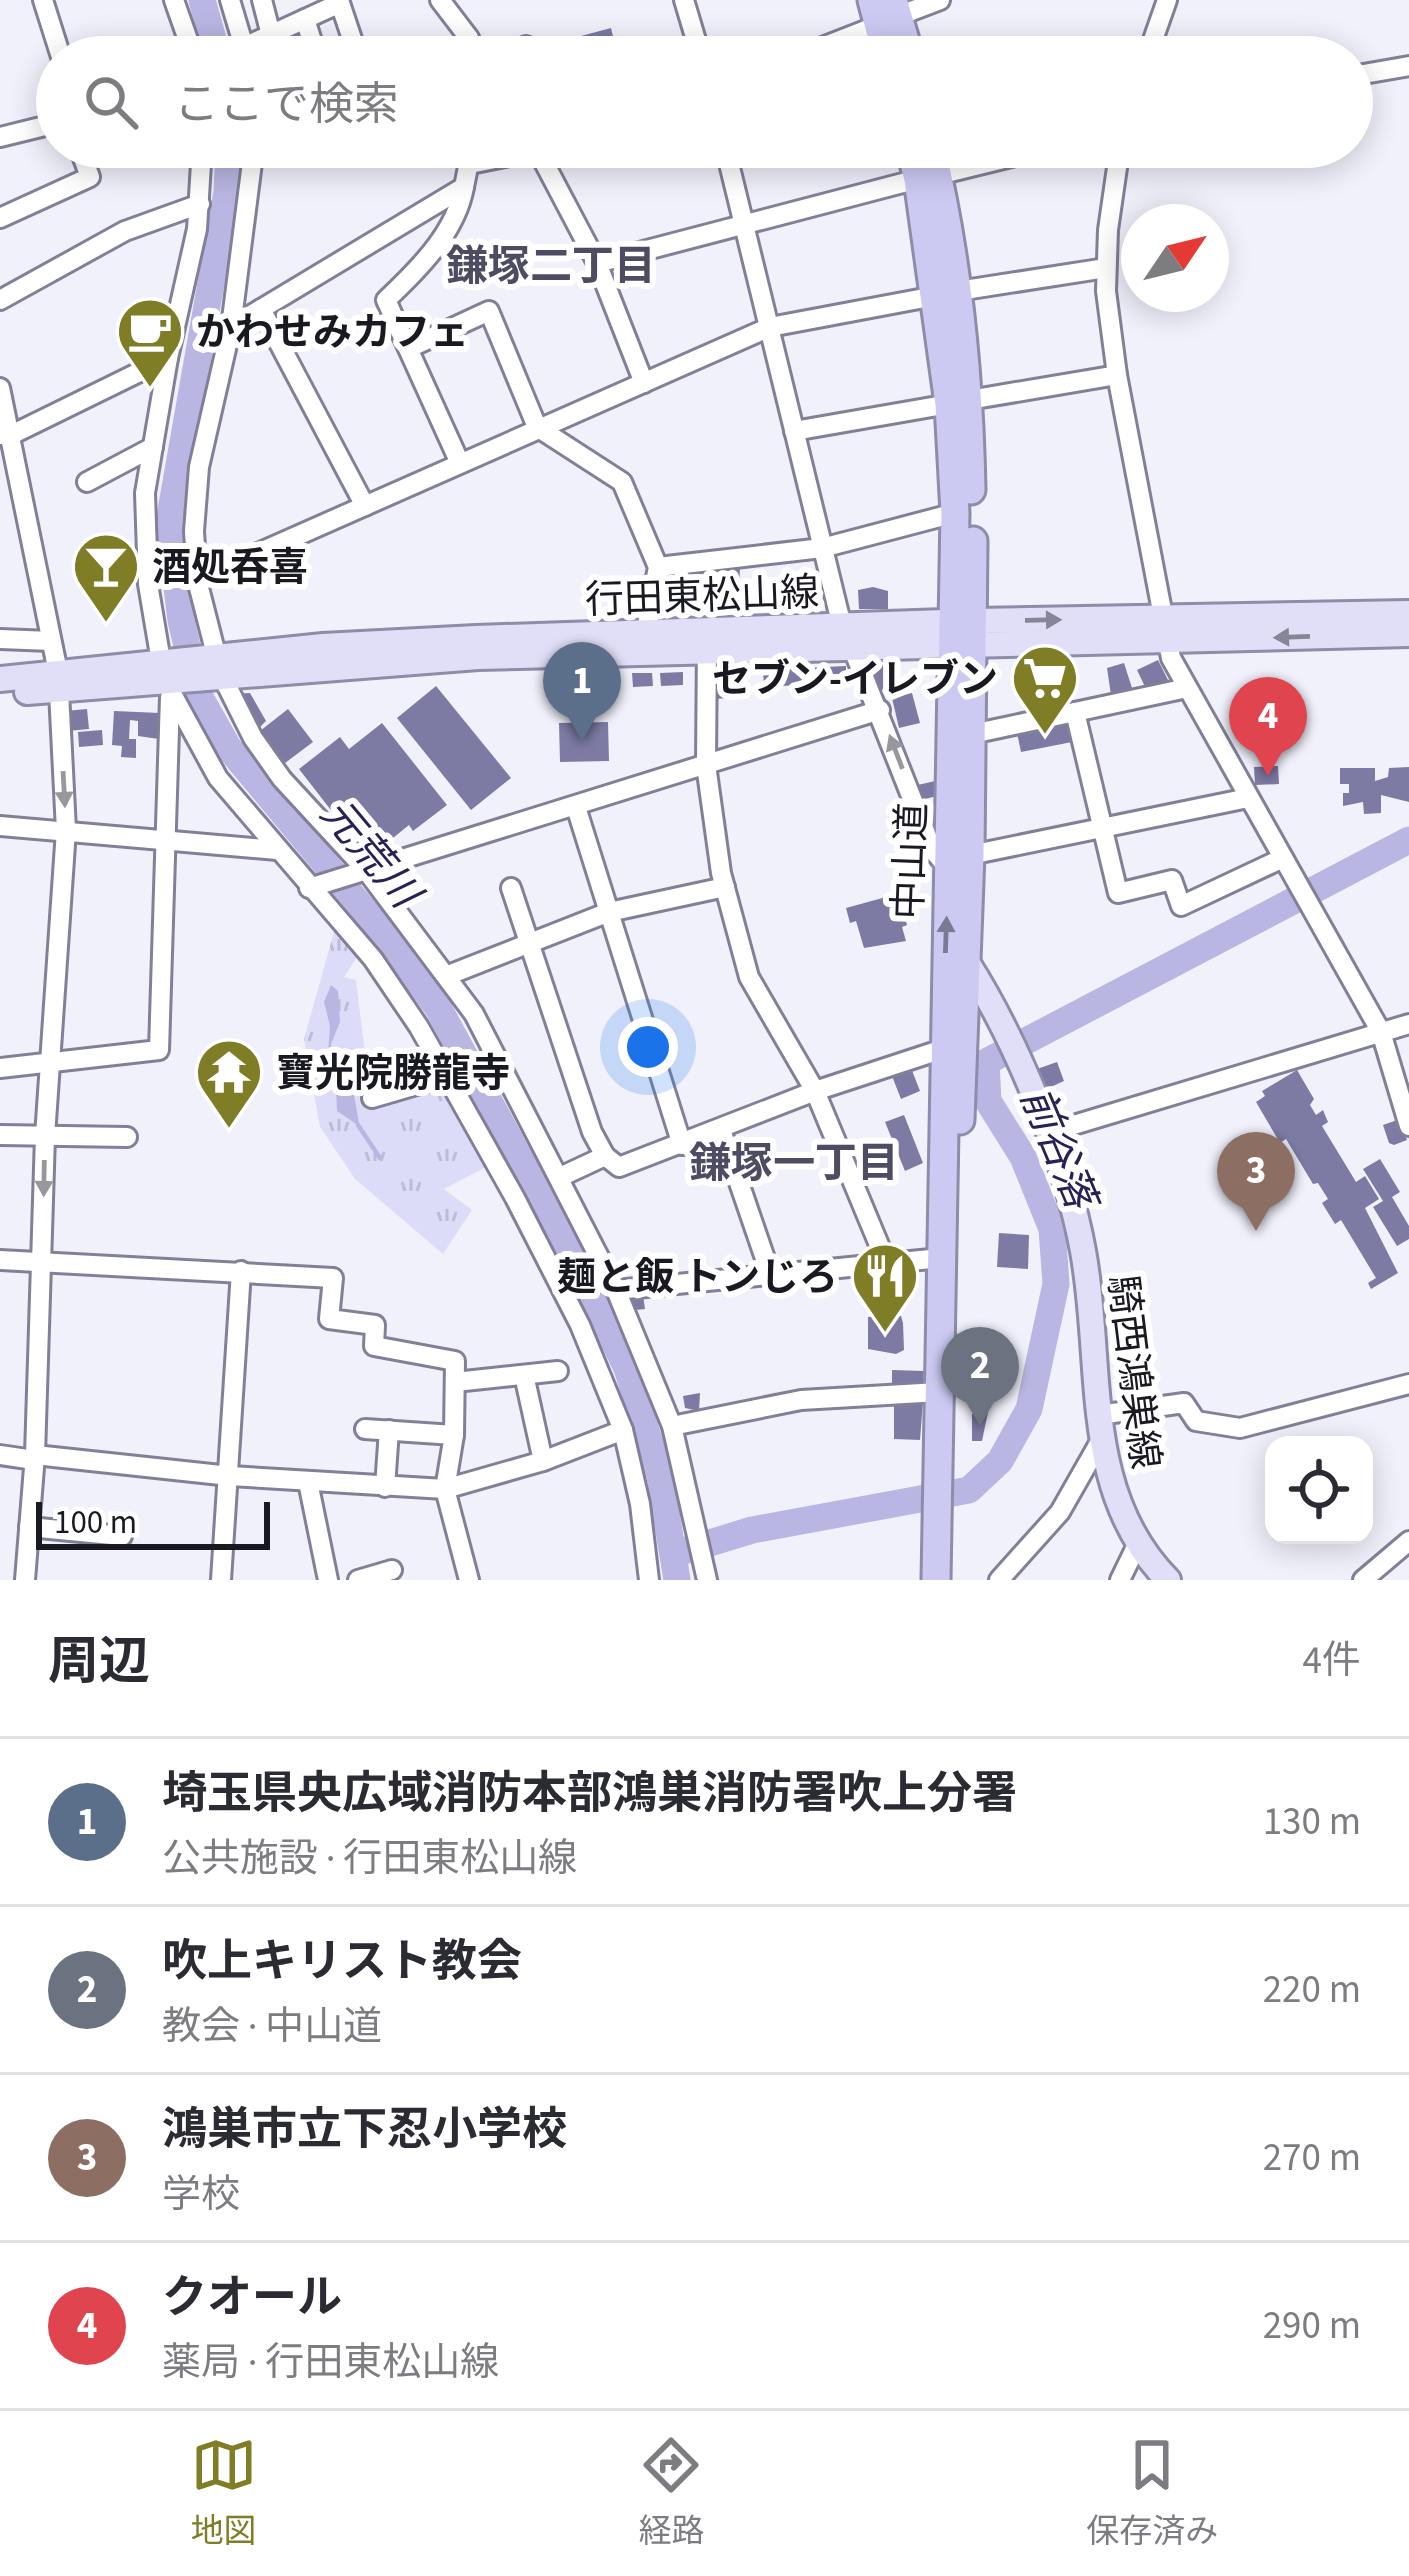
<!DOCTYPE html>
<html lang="ja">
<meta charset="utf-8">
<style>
body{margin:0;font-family:"Source Sans 3","Noto Sans JP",sans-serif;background:#f2f2f3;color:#2b2b33}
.controls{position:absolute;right:36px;bottom:36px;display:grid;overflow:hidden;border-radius:24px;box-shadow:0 6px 30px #0003}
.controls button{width:108px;height:108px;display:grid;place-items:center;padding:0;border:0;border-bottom:3px solid #e1e1e2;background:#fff;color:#2b2b33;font:60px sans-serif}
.compass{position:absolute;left:1121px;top:204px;width:108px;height:108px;border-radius:50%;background:#fff;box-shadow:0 6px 30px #0003;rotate:55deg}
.scale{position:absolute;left:36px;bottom:30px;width:234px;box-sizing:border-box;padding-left:12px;border:6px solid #191922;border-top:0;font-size:33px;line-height:42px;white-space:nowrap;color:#191922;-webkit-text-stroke:9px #fff;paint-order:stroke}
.you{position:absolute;left:648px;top:1047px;width:42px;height:42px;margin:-30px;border:9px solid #fff;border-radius:50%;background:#1a73e8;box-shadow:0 0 0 18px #1a73e833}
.badge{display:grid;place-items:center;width:78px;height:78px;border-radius:50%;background:#7f7d25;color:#fff;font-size:39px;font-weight:700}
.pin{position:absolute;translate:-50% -99px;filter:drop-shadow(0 3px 6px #0008)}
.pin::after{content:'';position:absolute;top:63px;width:42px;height:36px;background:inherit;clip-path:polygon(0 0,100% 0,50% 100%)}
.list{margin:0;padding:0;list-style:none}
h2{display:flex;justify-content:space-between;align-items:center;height:156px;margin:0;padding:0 48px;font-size:51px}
h2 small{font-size:39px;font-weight:400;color:#7c7c81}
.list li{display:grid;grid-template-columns:78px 1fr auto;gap:36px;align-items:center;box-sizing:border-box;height:168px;padding:0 48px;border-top:3px solid #e1e1e2}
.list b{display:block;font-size:45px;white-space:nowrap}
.list p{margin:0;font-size:39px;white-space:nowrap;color:#7c7c81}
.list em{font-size:39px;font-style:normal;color:#7c7c81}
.icon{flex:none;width:66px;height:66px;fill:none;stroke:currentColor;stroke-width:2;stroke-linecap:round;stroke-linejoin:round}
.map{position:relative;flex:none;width:1409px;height:1580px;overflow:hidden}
.search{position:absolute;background:#fff;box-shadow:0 6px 30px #0003;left:36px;right:36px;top:36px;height:132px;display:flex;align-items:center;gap:30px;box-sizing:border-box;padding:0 42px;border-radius:66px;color:#7c7c81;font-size:45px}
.sheet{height:828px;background:#fff}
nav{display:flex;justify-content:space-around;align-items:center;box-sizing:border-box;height:168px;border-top:3px solid #e1e1e2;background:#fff;font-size:33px;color:#7c7c81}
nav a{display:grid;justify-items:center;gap:6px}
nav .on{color:#7f7d25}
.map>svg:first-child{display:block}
.park{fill:url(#park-tufts)}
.water{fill:#b9b6e3}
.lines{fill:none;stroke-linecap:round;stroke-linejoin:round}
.stream{stroke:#b9b6e3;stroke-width:4.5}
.river{stroke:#b9b6e3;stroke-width:27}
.building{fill:#7d7aa4}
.minor-casing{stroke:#828098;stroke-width:24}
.major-casing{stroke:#8d8ca9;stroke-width:30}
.highway-casing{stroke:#8d8ca9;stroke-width:33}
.minor{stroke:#fff;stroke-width:18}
.major{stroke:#e0dff7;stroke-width:24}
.highway{stroke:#cccaf2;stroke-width:27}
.oneway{fill:#868697}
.oneway2{fill:#98989c}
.oneway3{fill:#7b7a94}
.labels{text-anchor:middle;stroke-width:12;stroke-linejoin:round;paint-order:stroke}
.poi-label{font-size:39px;font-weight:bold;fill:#191922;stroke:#fff;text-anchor:start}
.street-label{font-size:39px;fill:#191922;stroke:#fff}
.neighbourhood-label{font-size:42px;font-weight:bold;fill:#4d4c62;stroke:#fff}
.water-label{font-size:42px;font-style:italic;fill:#2a2055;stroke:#fff}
</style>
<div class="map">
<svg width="1409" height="1580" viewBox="0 0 1409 1580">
<defs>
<pattern id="park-tufts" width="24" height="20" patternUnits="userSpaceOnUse" patternTransform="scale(3)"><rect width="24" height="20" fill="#dddcf8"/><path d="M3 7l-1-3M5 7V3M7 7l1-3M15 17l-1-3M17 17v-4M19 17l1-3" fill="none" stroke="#bdbcd4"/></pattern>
</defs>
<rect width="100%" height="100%" fill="#f1f1fc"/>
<path class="park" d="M337 921 362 950 344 977 356 980 370 1094 441 1082 490 1165 444 1189 472 1210 443 1254 355 1179 320 1127 304 1039Z"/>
<g class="water">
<path d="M331 985 338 991 340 1022 331 1044 332 1052 328 1053 330 1026 324 1002Z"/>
<path d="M352 1083 359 1123 356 1124 337 1111 336 1087Z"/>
</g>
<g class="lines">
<g class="stream">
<path d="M377 944 429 1015 477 1102"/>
<path d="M330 1054 338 1085"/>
<path d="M481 1111 563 1269"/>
<path d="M358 1125 380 1158"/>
</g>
<g class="river">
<path d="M202 0 218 57"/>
<path d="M229 147 227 192 169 522 181 620 198 694 228 747 401 954 432 996 457 1042 572 1255 627 1368 660 1476 677 1580"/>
<path d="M677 1553 752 1530 969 1490 1000 1461 1029 1409 1056 1284 1052 1229 1023 1157 988 1101 986 1062 1409 840"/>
</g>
</g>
<g class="building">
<path d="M611 28 618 57H586L581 36Z"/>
<path d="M568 39 575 57H536L534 50Z"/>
<path d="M740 566 739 595H743L744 609 725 612 721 567Z"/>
<path d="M873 587 888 591V609H859L858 590Z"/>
<path d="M1158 660 1170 684 1149 695 1137 670Z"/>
<path d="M1124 663 1132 688 1111 695 1107 668Z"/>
<path d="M898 664 900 680 905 679 906 685 879 691 870 665Z"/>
<path d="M846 666V672H851L852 682 764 687 763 670Z"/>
<path d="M726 671 728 698 715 699 713 672Z"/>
<path d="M683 672V685L661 686 660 673Z"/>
<path d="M632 673H652L653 686 633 687Z"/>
<path d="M436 686 511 778 471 810 397 718Z"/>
<path d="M250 693 266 721 255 732 236 694Z"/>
<path d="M912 693 920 723 899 728 892 698Z"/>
<path d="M87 709 89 729 67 731 65 711Z"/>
<path d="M288 709 313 742 285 763 260 731Z"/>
<path d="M114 711 160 713 159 739 138 736V721L130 720 129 739H136V758L121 757 122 746 112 745Z"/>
<path d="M1067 721 1072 742 1021 752 1017 733Z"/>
<path d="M608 722 609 761 560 762 559 723Z"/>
<path d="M382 723 447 805 413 831 409 825 383 846 380 842 365 854 299 769 340 737 349 749Z"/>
<path d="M102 730 103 745 79 747 78 732Z"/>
<path d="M1278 766 1279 784 1255 785 1254 767Z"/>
<path d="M1409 767V802L1381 795V813L1364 814 1363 802 1343 806V793H1349V784H1340V768H1375V781L1388 777 1389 768Z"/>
<path d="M935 781 937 796 921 800 918 785Z"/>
<path d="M886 897 888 903 895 901 899 915 904 914 907 925 902 927 906 941 864 948 856 921 850 923 846 908Z"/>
<path d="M1057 1062 1064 1081 1044 1090 1037 1069Z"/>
<path d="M911 1068 920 1091 901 1099 892 1076Z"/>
<path d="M1297 1070 1314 1099 1310 1105 1316 1115 1323 1110 1325 1115 1328 1122 1322 1126 1356 1182 1365 1176 1379 1199 1365 1208 1398 1273 1371 1289 1368 1283 1376 1278 1341 1220 1335 1224 1322 1203 1328 1199 1318 1183 1313 1184 1286 1139 1280 1143 1256 1102 1265 1096 1262 1091Z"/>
<path d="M904 1115 923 1163 905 1171 885 1122Z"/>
<path d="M1400 1119 1407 1140 1394 1145 1389 1143 1383 1125Z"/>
<path d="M1380 1159 1400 1192 1392 1197 1409 1226V1239L1397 1246 1373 1207 1383 1201 1363 1169Z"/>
<path d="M999 1233 1029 1235 1028 1269 997 1267Z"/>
<path d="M643 1295 645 1309 635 1310 631 1296Z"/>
<path d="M896 1316H901L903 1323 904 1350 896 1354 868 1349V1317Z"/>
<path d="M892 1370 924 1371 923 1389 892 1388Z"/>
<path d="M700 1393 699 1411 685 1408 683 1396Z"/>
<path d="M894 1401H923L920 1440 894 1439Z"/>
<path d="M982 1412H988L982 1441H972V1414Z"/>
</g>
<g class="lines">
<g class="minor-casing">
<g id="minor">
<path d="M43 0 61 57"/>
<path d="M174 0 194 57"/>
<path d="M230 0 247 57"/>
<path d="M262 0 271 35"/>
<path d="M440 0 469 38 476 57"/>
<path d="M684 0 701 57"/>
<path d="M898 16 940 0"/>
<path d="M305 19 317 57"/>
<path d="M526 46 529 57"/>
<path d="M244 47 340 3 358 57"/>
<path d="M797 57 879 25"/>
<path d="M1147 57 1167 0"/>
<path d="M1352 76 1409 66"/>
<path d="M0 137 57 123"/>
<path d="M202 147 197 229 168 358 145 493 148 584 164 679 218 778 373 959 419 1027 515 1198 580 1325 623 1430 640 1504 649 1580"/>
<path d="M254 147 231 327 199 467 194 531 197 580 221 674 253 738 282 779 366 870 474 1014 616 1290 672 1426 707 1580"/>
<path d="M725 147 839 614 932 849 948 868"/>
<path d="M1120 147 1108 230 1106 291 1117 375 1171 658 1381 1032 1409 1126"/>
<path d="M538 151 597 263 644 383"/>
<path d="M470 164 554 147"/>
<path d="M938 175 1053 147"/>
<path d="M0 218 90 177 79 147"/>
<path d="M597 263 918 179"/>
<path d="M958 291 1106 268"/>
<path d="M0 300 125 231 200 204"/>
<path d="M261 309 365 506"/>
<path d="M231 327 464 187 472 147"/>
<path d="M411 347 489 311 537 427 622 482 658 567 644 641"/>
<path d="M0 388 58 672 66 830 45 1136 35 1455 25 1580"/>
<path d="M969 400 1117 375"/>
<path d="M794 431 949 404"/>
<path d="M0 435H11L168 358"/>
<path d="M459 461 386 300C419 269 456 232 464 187"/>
<path d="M87 482 153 447"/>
<path d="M658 567 822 548 955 513"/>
<path d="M197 580 770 327 935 296"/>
<path d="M0 639 51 641"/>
<path d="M707 640 706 765 721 873 749 977 815 1091 887 1264"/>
<path d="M1075 712 1118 893 1172 880 1181 906 1283 858"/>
<path d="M972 734 1187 688"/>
<path d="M576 807 682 1145"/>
<path d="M0 826 277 850"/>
<path d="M970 855 1248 798"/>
<path d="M309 888 880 710"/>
<path d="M511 888 592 1132 605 1156"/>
<path d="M446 976 609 912 725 887"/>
<path d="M0 1068 159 1050 170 697"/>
<path d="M372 1098 447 1076"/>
<path d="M721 1130 771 1276"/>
<path d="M1047 1133 1409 1024"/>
<path d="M0 1135 127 1137"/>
<path d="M560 1177 605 1156 619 1167 815 1091 943 1049"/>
<path d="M0 1260 333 1278 329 1319 375 1325 374 1346 455 1361 454 1435 445 1489 469 1580"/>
<path d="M616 1290 941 1258"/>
<path d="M524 1375 543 1461"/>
<path d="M455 1382 558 1371"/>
<path d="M1099 1415 1184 1403 1196 1421 1240 1428 1409 1384"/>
<path d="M672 1426 801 1400 939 1392"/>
<path d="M365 1429 454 1435"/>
<path d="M0 1455 34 1460"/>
<path d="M35 1455 230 1476 445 1489 543 1461 623 1430"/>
<path d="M308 1482 328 1580"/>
<path d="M385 1487 389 1430"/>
<path d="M29 1527 122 1536"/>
<path d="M221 1580 241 1271"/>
<path d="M358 1580 392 1570"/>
<path d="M999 1580 1060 1512 1101 1440"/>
<path d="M1120 1580 1138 1543"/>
<path d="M1363 1580 1409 1541"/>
</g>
</g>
<g class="major-casing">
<g id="major">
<path d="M0 679 323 646 476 638 974 621 1409 613"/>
<path d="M27 692 478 657 1409 634"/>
<path d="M968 964C1016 1040 1067 1162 1083 1251 1104 1364 1080 1491 1168 1580"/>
</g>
</g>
<g class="highway-casing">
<g id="highway">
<path d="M872 0 887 57"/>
<path d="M893 0 910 57"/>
<path d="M910 147 918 179 949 404 955 513 936 1580"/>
<path d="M931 147C958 260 969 375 971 490"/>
<path d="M960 1120 970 855 973 541"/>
</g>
</g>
<use href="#minor" class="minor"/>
<use href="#major" class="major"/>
<use href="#highway" class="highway"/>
</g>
<defs><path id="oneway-solid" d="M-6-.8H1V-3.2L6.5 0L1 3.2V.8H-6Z" transform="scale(3)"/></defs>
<g class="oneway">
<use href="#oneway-solid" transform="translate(1043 620) rotate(-1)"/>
<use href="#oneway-solid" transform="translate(1292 637) rotate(178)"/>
</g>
<g class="oneway2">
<use href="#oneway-solid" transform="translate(896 752) rotate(-111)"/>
<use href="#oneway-solid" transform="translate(64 789) rotate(87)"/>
<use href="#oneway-solid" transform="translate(44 1178) rotate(91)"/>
</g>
<use class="oneway3" href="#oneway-solid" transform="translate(946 935) rotate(-88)"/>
<defs>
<g id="cafe-pin" transform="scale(3.45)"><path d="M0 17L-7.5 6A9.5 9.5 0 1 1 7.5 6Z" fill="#7f7d25" stroke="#fff"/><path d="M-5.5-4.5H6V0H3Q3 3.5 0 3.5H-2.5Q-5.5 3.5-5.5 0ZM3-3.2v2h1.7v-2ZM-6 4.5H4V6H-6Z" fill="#fff"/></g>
<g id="bar-pin" transform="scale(3.45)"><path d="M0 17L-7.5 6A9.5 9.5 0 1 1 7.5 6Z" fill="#7f7d25" stroke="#fff"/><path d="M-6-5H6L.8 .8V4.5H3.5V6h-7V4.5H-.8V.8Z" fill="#fff"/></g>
<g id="supermarket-pin" transform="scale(3.45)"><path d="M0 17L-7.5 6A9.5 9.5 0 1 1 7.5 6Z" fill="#7f7d25" stroke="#fff"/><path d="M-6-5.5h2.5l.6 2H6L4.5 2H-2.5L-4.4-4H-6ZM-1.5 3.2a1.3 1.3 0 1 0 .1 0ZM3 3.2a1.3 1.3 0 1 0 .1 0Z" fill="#fff"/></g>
<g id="temple-pin" transform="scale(3.45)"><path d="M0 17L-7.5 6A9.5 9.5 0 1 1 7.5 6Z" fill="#7f7d25" stroke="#fff"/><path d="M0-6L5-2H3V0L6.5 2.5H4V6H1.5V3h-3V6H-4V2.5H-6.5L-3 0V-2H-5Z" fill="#fff"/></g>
<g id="restaurant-pin" transform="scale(3.45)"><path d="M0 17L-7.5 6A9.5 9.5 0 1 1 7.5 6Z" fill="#7f7d25" stroke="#fff"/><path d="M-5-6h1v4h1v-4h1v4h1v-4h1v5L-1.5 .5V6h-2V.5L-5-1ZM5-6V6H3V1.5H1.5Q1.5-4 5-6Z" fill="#fff"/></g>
</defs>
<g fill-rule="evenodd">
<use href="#cafe-pin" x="150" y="331"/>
<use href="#bar-pin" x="106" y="566"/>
<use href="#supermarket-pin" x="1045" y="678"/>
<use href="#temple-pin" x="229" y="1072"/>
<use href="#restaurant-pin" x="885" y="1276"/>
</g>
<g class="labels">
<g class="poi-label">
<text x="196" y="345">かわせみカフェ</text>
<text x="152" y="580">酒処呑喜</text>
<text x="998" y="692" text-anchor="end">セブン-イレブン</text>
<text x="276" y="1086">寶光院勝龍寺</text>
<text x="838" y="1290" text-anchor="end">麺と飯 トンじろ</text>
</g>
<g class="street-label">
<text transform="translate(702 595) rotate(-2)" y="14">行田東松山線</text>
<text transform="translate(909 861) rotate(-88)" y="14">中山道</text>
<text transform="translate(1135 1372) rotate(83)" y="14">騎西鴻巣線</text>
</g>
<g class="neighbourhood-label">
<text x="551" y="280">鎌塚二丁目</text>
<text x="794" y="1177">鎌塚一丁目</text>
</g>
<g class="water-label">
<text transform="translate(371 852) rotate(50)" y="15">元荒川</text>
<text transform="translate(1059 1147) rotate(67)" y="15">前谷落</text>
</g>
</g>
</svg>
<div class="controls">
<button><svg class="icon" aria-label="locate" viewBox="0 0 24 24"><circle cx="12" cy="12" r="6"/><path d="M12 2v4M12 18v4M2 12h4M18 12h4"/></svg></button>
</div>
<svg class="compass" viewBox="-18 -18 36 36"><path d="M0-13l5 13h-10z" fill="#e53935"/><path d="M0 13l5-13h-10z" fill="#7c7c81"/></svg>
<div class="scale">100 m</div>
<div class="you"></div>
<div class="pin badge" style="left:582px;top:741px;background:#5c6f8a">1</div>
<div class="pin badge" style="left:980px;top:1426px;background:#6b7280">2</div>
<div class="pin badge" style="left:1256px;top:1231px;background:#8d6e63">3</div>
<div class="pin badge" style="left:1268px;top:776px;background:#e0444e">4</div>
<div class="search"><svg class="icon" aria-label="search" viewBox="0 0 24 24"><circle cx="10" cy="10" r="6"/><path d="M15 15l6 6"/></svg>ここで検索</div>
</div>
<section class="sheet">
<h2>周辺<small>4件</small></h2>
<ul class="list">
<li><span class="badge" style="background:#5c6f8a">1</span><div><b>埼玉県央広域消防本部鴻巣消防署吹上分署</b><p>公共施設 · 行田東松山線</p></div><em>130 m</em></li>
<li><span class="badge" style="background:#6b7280">2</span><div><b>吹上キリスト教会</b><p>教会 · 中山道</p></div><em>220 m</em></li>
<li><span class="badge" style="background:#8d6e63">3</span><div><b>鴻巣市立下忍小学校</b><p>学校</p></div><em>270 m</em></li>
<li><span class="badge" style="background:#e0444e">4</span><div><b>クオール</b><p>薬局 · 行田東松山線</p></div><em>290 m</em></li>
</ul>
</section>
<nav>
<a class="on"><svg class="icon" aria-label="map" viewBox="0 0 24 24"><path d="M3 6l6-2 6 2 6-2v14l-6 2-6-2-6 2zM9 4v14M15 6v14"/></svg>地図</a>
<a><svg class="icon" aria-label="directions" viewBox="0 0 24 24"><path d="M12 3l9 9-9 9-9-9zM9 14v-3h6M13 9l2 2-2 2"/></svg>経路</a>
<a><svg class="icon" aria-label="saved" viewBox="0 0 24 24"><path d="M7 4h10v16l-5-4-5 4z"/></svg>保存済み</a>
</nav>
